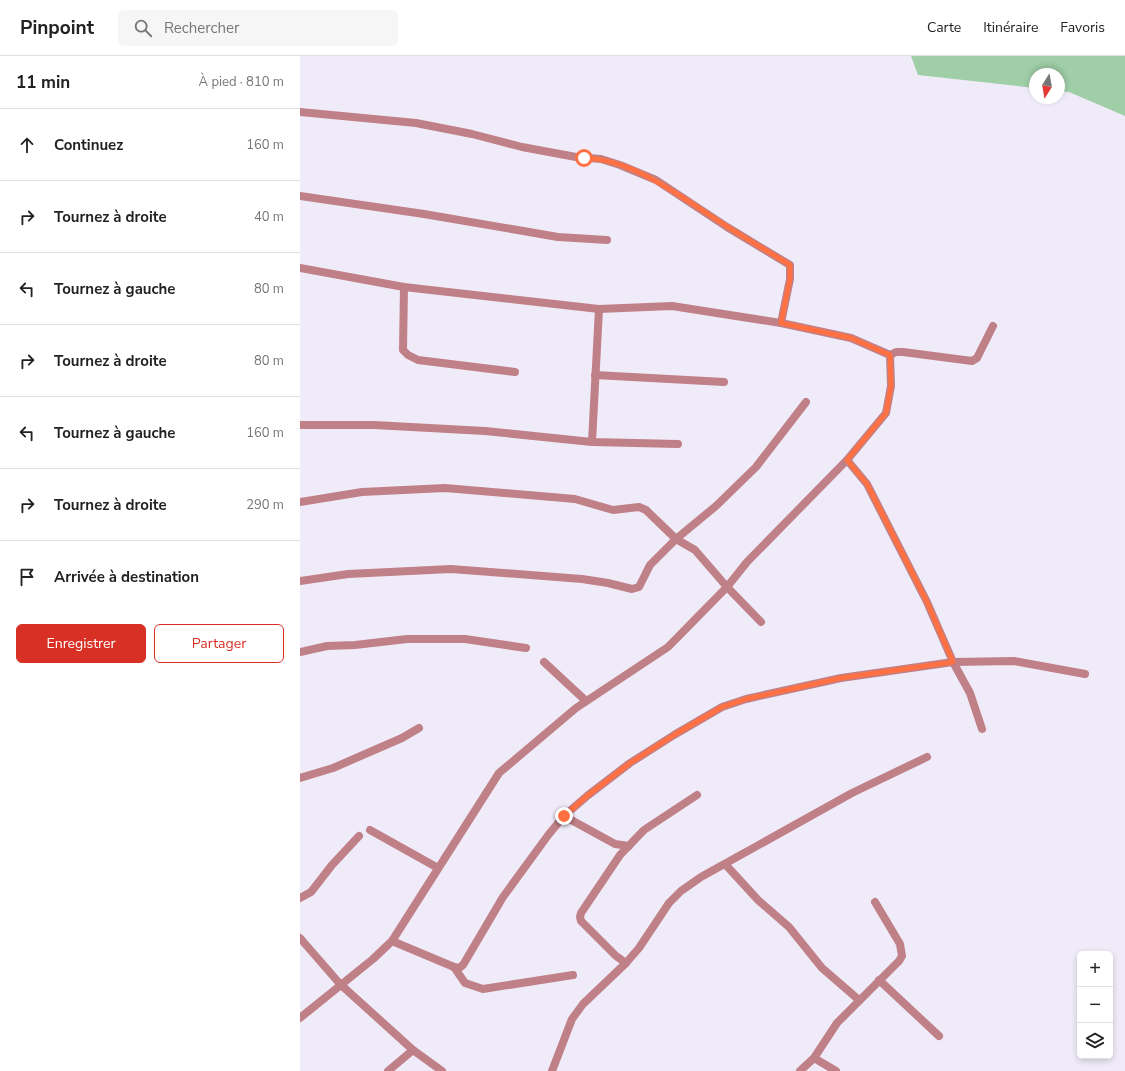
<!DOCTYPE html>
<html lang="fr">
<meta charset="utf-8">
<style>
body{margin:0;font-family:"Nunito Sans",sans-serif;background:#f6f6f6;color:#222}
.controls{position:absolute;right:12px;bottom:12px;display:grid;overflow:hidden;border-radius:6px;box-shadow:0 2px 6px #0003}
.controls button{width:36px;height:36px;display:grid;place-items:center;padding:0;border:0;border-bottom:1px solid #e0e0e0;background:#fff;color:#222;font:20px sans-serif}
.compass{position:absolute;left:729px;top:12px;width:36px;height:36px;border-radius:50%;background:#fff;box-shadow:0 2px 6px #0003;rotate:191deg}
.stop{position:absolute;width:12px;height:12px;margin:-9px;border:3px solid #ff7043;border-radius:50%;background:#fff}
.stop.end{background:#ff7043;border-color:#fff;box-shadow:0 1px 4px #0008}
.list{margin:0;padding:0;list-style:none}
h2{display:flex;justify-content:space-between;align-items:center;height:52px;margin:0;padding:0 16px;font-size:17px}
h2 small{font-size:13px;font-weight:400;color:#767676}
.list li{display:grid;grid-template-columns:26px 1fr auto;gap:12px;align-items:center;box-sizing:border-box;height:72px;padding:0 16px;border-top:1px solid #e0e0e0}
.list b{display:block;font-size:15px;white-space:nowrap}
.list em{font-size:13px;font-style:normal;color:#767676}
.actions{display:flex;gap:8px;padding:12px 16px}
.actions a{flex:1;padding:9px 0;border:1px solid #d93025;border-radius:6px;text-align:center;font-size:14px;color:#d93025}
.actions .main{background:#d93025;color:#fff}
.icon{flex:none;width:22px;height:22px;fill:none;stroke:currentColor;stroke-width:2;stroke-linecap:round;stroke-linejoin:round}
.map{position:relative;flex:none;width:825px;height:1015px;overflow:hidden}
header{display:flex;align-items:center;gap:24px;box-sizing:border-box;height:56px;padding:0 20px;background:#fff;border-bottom:1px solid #e0e0e0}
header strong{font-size:19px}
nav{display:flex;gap:22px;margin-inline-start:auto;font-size:14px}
.search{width:280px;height:36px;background:#f6f6f6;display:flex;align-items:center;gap:10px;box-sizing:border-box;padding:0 14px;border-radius:6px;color:#767676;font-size:15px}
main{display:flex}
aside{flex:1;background:#fff}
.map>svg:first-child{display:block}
.green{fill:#9fcea7}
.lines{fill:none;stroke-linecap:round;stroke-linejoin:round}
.street{stroke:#c08087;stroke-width:8}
.route{stroke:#ff7043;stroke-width:5}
</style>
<header>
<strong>Pinpoint</strong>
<div class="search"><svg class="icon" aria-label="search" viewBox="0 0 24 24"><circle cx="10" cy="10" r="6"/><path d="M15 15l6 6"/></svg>Rechercher</div>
<nav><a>Carte</a><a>Itinéraire</a><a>Favoris</a></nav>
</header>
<main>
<aside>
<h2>11 min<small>À pied · 810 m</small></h2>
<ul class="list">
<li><svg class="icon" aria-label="ahead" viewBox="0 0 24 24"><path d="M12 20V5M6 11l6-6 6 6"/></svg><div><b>Continuez</b></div><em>160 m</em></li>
<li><svg class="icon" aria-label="right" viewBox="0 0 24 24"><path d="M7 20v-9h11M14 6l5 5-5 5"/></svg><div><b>Tournez à droite</b></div><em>40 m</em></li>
<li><svg class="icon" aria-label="left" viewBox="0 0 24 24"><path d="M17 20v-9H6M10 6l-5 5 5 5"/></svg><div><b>Tournez à gauche</b></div><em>80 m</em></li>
<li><svg class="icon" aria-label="right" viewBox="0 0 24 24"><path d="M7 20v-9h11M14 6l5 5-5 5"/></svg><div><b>Tournez à droite</b></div><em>80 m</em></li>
<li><svg class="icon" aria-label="left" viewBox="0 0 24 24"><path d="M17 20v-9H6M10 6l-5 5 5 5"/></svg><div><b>Tournez à gauche</b></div><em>160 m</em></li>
<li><svg class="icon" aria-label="right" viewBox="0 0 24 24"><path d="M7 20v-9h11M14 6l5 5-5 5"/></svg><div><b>Tournez à droite</b></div><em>290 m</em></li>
<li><svg class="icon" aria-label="arrive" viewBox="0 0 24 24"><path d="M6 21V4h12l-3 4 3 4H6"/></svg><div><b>Arrivée à destination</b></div></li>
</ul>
<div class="actions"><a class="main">Enregistrer</a><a>Partager</a></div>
</aside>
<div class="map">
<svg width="825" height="1015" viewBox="0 0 825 1015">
<rect width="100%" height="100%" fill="#f0ebf9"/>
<path class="green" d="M611 0H825V60L769 36 759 35V18H735V32L618 19Z"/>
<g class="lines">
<g class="street">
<path d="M0 56 116 67 172 78 222 91 276 101 301 103 320 109 356 124 427 171 490 209V223L481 267"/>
<path d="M0 140 124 158 258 181 307 184"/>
<path d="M0 212 104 231 299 253 372 250 481 267 551 282 590 299"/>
<path d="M104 231 103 294 108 299 118 304 215 316"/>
<path d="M590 299 596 296H603L672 305 677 302 693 270"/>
<path d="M295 319 424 326"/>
<path d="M0 369H74L185 375 292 386 378 388"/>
<path d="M292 386 299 253"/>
<path d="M547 404 567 428 627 546 653 606 670 637 682 673"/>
<path d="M0 446 62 436 145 432 275 443 313 454 339 451 346 454 376 483 395 494 427 531 461 566"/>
<path d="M0 525 48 518 151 513 282 523 308 527 332 533 339 531 350 509 376 483 416 450 456 411 506 346"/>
<path d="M0 596 27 590 55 589 107 583H165L226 592"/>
<path d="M244 606 286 645"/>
<path d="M0 722 33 712 102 682 119 672"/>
<path d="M264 760 315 788 329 790"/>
<path d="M70 774 138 812"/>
<path d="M425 808 458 844 489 871 522 912 559 944"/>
<path d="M0 842 11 836 32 809 59 780"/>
<path d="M0 882 40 928 113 994 142 1015"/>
<path d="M92 885 154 911 159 912 163 909 203 841 249 778 264 760 287 740 330 707 374 679 422 651 446 643 541 622 653 606 714 605 785 618"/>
<path d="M326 907 316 900 281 865 280 861 281 857 320 799 344 774 397 739"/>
<path d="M154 911 165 927 183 933 273 919"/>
<path d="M579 924 639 980"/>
<path d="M0 962 73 903 92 885 199 717 276 652 368 591 427 531 447 506 547 404 586 357 591 330 590 299"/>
<path d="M514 1002 536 1015"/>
<path d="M88 1015 113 994"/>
<path d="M252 1015 272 963 283 948 326 907 339 892 369 847 381 835 401 821 552 737 627 701"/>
<path d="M500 1015 514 1002 537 967 599 905 602 900 600 888 575 846"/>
</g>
</g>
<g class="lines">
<path class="route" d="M264 760 287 740 330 707 374 679 422 651 446 643 541 622 653 606 627 546 567 428 547 404 586 357 591 330 590 299 551 282 481 267 490 223V209C466 194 441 180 417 164 378 139 332 103 284 102"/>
</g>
</svg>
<div class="controls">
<button>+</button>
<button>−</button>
<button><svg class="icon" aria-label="layers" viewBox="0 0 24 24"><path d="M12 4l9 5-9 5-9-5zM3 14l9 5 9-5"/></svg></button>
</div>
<svg class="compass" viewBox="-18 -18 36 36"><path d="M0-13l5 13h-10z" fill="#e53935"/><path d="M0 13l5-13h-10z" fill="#767676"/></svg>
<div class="stop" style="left:284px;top:102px"></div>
<div class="stop end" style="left:264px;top:760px"></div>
</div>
</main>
